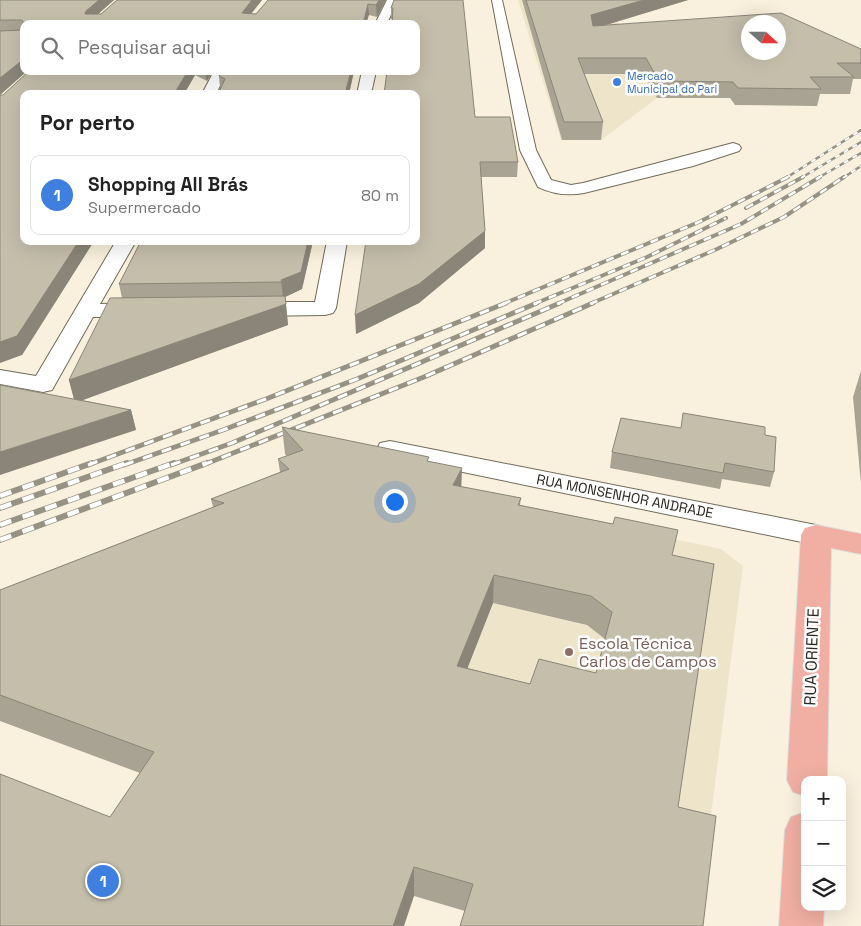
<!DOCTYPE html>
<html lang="pt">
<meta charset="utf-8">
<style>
body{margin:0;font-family:"Space Grotesk",sans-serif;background:#f6f6f6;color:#222}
.controls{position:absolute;right:15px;bottom:15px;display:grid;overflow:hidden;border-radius:10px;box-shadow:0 5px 20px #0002}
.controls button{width:45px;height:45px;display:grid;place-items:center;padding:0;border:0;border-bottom:1px solid #e0e0e0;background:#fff;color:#222;font:25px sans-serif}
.compass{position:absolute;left:741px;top:15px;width:45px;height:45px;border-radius:50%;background:#fff;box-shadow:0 5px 20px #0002;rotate:111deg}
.you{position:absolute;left:394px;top:501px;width:18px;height:18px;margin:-12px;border:4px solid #fff;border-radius:50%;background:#1a73e8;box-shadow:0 0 0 8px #1a73e833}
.badge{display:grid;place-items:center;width:32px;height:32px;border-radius:50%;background:#b45309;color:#fff;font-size:16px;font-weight:700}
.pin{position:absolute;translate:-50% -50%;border:2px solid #fff;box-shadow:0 1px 5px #0006}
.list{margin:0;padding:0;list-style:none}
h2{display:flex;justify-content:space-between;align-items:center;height:65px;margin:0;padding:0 20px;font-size:21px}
h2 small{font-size:16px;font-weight:400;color:#767676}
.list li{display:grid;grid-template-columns:32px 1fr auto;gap:15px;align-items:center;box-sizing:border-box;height:80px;margin:0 10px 10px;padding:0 10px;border:1px solid #e0e0e0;border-radius:10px}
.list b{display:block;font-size:19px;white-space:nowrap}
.list p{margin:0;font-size:16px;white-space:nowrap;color:#767676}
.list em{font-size:16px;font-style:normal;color:#767676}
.icon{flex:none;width:28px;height:28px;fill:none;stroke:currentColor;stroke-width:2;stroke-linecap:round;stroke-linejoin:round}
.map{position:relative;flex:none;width:861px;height:926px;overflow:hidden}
.search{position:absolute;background:#fff;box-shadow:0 5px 20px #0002;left:20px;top:20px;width:400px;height:55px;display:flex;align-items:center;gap:12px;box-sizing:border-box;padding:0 18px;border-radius:10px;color:#767676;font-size:19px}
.panel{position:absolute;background:#fff;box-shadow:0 5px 20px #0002;left:20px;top:90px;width:400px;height:155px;border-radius:10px}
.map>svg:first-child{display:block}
.built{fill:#eee4ca}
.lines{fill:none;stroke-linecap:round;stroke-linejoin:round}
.minor-casing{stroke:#726b5a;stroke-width:2}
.major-casing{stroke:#dddddb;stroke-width:2}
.minor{fill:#fff;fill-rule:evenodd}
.major{fill:#f0afa2;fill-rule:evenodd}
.rail-far3-casing{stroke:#979284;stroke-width:2.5}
.rail-far2-casing{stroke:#979284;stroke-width:4}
.rail-far1-casing{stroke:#979284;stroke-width:5}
.rail-casing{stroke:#979284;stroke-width:6}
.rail-far3{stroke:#fff;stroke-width:2;stroke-dasharray:5;stroke-linecap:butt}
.rail-far2{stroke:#fff;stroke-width:2.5;stroke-dasharray:8;stroke-linecap:butt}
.rail-far1{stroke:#fff;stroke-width:3;stroke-dasharray:10;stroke-linecap:butt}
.rail{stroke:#fff;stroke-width:4.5;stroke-dasharray:12;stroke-linecap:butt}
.wall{fill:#a9a393;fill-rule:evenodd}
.shaded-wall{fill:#8a8578}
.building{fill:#c5beab;stroke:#8a8578;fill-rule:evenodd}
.shop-dot{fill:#3f7fe0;stroke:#fff;stroke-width:2}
.education-dot{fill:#8d6e63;stroke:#fff;stroke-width:2}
.labels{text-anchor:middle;stroke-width:5;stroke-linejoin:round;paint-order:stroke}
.far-shop-label{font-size:11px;fill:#366cbe;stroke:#fff;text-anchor:start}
.street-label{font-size:14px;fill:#2a2820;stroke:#fff}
.near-education-label{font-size:16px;fill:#785e54;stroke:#fff;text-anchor:start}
.near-street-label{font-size:16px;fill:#2a2820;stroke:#fff}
</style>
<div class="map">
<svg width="861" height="926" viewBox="0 0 861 926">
<rect width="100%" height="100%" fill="#f9f1dd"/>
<g class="built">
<path d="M518 0H607L639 66H676L704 98H657L601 140H561Z"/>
<path d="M477 498 721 549 743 566 707 846 367 737Z"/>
</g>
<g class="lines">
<g class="minor-casing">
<g id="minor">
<path d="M387 0H397L387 24H375Z"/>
<path d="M492 0H502L536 150 551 180 571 185 583 183 733 143 739 145 741 148 739 151 693 166 584 193C567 196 553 194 538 187L520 150Z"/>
<path d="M214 71H227L216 94H202Z"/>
<path d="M362 71H376L371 94H357Z"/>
<path d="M116 241H136L100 304 140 303 148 305 151 310 148 315 140 317H93L52 390 43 392 0 384V370L36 376Z"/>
<path d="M327 241H347L336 308 333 313 325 315 251 316 243 314 240 309 243 304 251 302H315Z"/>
<path d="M390 441 816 525 827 528 831 535 827 542 816 545 380 455 377 449 380 443Z"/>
</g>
</g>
<g class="major-casing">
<g id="major">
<path d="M816 525 861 534V554L831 548 827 780H805V796L793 792 787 780 801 535 805 528Z"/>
<path d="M805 812V907H824L823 926H779L785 830 791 817Z"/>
</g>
</g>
<use href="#minor" class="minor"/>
<use href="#major" class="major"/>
<g class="rail-far3-casing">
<g id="rail-far3">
<path d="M786 178 861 130"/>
<path d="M801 178 861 142"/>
<path d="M818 178 861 153"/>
<path d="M843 178 861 166"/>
</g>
</g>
<g class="rail-far2-casing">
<g id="rail-far2">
<path d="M746 208 803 177"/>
<path d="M503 304 699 222 788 177"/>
<path d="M534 304 647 257 726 218"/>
<path d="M557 304 741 224 820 177"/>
<path d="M590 304 717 249 784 217 844 177"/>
</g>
</g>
<g class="rail-far1-casing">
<g id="rail-far1">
<path d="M88 465 266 399 506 303"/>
<path d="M124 465 223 430 357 379 537 303"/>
<path d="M171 465 232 443 560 303"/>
<path d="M203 465 424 377 593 303"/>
</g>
</g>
<g class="rail-casing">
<g id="rail">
<path d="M0 496 92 463"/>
<path d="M0 508 127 463"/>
<path d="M0 525 174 463"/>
<path d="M0 540 207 463"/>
</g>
</g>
<use href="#rail-far3" class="rail-far3"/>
<use href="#rail-far2" class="rail-far2"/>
<use href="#rail-far1" class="rail-far1"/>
<use href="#rail" class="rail"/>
</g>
<g class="wall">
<path d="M0 0H114L98 14H101L117 0H262L251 14H256L268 0H386L377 17 369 15 24 24V71H27L0 95Z"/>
<path d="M394 0 475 117 518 162 517 177H481L485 231V248L419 303 356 334 416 241 392 19H391V8Z"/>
<path d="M522 0H688L603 26 861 49V79H853L850 94H820L817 106 735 105 730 98H657L644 74H584L603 122 601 140H562Z"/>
<path d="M29 71H213L207 81 195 75 184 94H24V241H94L22 355 3 95Z"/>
<path d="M221 71H354L349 94H218L220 88 219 76Z"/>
<path d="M141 241H313L302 289 285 297 288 325 82 400 131 410 136 430 74 399 69 380 122 298 119 284Z"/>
<path d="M861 371V484L853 397Z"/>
<path d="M282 427 429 461 462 487 521 498 520 505 613 524 678 530 465 911 414 896 110 817 140 773 0 721V590L213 507 211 499 280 472 278 459 287 456 285 454ZM493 603 587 625 605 639 596 673 530 684 467 668Z"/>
<path d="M681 428 765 435 774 472 770 487 722 479 720 489 610 468 612 452Z"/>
</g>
<g class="shaded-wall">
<path d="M99 0H114L88 23 85 14 86 11Z"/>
<path d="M252 0H262L243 24 242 13Z"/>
<path d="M379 0H386L377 17 376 5Z"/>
<path d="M644 0H688L589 30 591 15Z"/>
<path d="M368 4 369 15 366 24H363Z"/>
<path d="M24 59V71H27L0 95V78Z"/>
<path d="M188 71H195V75L184 94H174Z"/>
<path d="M205 71H213L207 81Z"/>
<path d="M351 71H354L349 94H345Z"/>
<path d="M485 231V248L419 303 356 334 355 315Z"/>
<path d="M79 241H94L22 355 0 363V342Z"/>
<path d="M308 241H313L302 289 283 298 281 280Z"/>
<path d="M286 304 288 325 75 403 69 380Z"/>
<path d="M131 410 136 430 0 475V452Z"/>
<path d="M462 468 461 496 453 485Z"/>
<path d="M494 575 493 603 457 695V666Z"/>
<path d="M414 867V896L404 926H393Z"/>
</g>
<g class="building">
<path d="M0 0H99L86 11 85 14H101L117 0H252L242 13 256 14 268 0H379L376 5 368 4 363 24H24V59L0 78V31L23 30V21L21 20H0Z"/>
<path d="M394 0H463L475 117H510L518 162H480L485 231 419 284 355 315 366 241H416V94H384L387 71H416V24H392L393 8H391Z"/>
<path d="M526 0H644L591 15 593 26 781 13 861 49V63H837L854 77H810L821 89 738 88 733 82 659 81 646 58H578L603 122H564ZM748 22H778V52H748Z"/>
<path d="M29 71H188L174 94H24V241H79L17 336 0 342V95H3Z"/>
<path d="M221 71H351L345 94H218L225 79 219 76Z"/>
<path d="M141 241H308L301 272 281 280 282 282 119 284Z"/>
<path d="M285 296 286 304 69 380 110 298Z"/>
<path d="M0 385 131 410 0 452Z"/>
<path d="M683 413 765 427V435L776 437 774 472 725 463 723 473 612 452 621 418 681 428Z"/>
<path d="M282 427 429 457 427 461 462 468 453 485 521 498 518 505 613 524 615 517 678 530 672 555 714 564 678 807 716 816 703 926H460L473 884 414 867 393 926H0V774L110 817 154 752 0 695V590L224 503 211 499 289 469 278 459 303 450ZM494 575 591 596 612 612 596 673 539 659 530 684 457 666Z"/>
</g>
<circle class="shop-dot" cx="617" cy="82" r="5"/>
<circle class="education-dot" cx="569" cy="652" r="5"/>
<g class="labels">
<g class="far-shop-label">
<text x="627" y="80">Mercado<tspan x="627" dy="13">Municipal do Pari</tspan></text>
</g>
<g class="street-label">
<text transform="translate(625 496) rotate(11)" y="5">RUA MONSENHOR ANDRADE</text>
</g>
<g class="near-education-label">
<text x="579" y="649">Escola Técnica<tspan x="579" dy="18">Carlos de Campos</tspan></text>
</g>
<g class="near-street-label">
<text transform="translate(811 657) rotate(-88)" y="6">RUA ORIENTE</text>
</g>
</g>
</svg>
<div class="controls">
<button>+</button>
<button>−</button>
<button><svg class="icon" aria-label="layers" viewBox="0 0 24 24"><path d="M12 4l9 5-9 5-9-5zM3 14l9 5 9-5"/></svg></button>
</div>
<svg class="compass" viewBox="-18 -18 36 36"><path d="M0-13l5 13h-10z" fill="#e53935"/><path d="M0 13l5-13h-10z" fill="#767676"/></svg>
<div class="you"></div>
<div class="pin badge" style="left:103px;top:881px;background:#3f7fe0">1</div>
<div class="search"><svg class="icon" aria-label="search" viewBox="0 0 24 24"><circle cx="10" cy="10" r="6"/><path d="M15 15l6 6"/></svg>Pesquisar aqui</div>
<section class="panel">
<h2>Por perto<small></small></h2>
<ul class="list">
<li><span class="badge" style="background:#3f7fe0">1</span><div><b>Shopping All Brás</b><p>Supermercado</p></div><em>80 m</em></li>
</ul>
</section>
</div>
